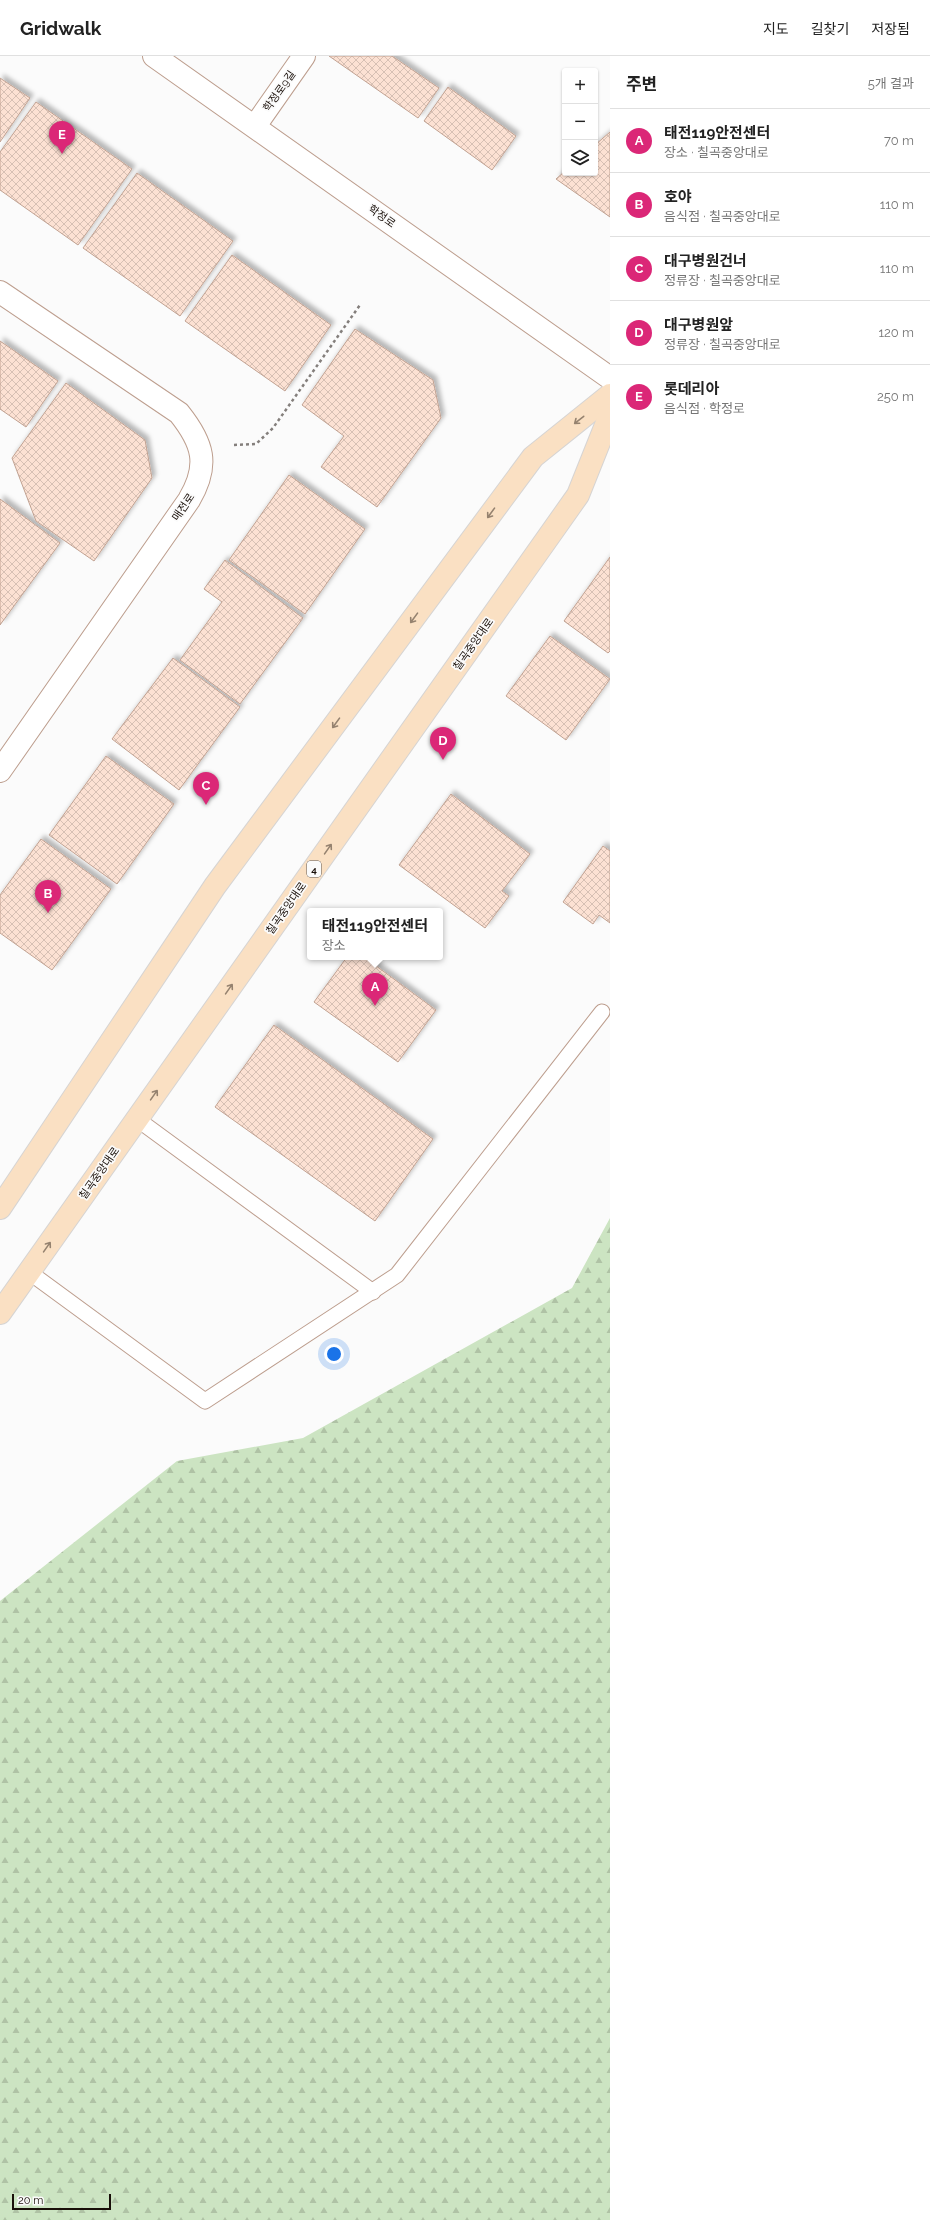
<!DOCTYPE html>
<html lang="ko">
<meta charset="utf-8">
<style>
body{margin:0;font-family:Raleway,"Noto Sans KR",sans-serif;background:#f2f2f2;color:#222}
.controls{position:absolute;right:12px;top:12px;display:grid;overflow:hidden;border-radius:4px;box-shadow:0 1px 3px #0004}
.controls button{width:36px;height:36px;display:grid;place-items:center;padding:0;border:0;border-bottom:1px solid #e0e0e0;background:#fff;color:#222;font:20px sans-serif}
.scale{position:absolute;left:12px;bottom:10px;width:99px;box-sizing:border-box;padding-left:4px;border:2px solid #190f09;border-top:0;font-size:11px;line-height:14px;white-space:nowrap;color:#190f09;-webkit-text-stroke:3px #fbfbfb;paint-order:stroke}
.you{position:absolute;left:334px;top:1298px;width:14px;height:14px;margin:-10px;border:3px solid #fff;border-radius:50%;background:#1a73e8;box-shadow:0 0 0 6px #1a73e833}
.badge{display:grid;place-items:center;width:26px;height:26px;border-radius:50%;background:#db2777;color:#fff;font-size:13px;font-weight:700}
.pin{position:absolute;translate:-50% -33px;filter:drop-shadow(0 1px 2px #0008)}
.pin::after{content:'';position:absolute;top:21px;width:14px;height:12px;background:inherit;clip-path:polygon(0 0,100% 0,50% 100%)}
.popup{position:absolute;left:307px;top:852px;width:136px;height:52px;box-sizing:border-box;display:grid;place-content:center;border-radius:4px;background:#fff;filter:drop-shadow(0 1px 3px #0005);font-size:13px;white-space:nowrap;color:#767676}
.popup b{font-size:15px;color:#222}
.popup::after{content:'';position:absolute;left:50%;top:100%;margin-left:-8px;border:8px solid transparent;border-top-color:#fff}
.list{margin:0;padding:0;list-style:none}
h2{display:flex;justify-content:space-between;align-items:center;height:52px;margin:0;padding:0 16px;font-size:17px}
h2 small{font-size:13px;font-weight:400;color:#767676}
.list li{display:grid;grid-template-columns:26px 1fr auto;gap:12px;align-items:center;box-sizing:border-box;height:64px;padding:0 16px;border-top:1px solid #e0e0e0}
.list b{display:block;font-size:15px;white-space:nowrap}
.list p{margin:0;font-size:13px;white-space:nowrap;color:#767676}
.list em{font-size:13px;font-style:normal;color:#767676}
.icon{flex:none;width:22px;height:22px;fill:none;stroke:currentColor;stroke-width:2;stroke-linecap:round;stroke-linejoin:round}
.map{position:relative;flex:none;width:610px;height:2164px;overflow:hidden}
header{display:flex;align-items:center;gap:24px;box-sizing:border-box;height:56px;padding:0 20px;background:#fff;border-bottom:1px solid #e0e0e0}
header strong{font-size:19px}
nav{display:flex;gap:22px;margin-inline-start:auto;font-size:14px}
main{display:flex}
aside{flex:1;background:#fff}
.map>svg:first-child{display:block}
.forest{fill:url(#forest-firs)}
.building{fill:url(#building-cross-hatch);stroke:#c1a292;filter:url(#shadow)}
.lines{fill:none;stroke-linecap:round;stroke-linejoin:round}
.lane-casing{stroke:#bd9e8e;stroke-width:17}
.street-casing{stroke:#bd9e8e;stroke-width:24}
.secondary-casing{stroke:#bd9e8e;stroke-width:24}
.primary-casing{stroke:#d6d4d3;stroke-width:24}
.path{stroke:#847f7c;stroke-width:2.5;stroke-dasharray:3 3;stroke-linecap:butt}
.lane{stroke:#fff;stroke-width:15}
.street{stroke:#fff;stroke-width:22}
.secondary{stroke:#fff;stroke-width:22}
.primary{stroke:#fae0c3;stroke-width:22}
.oneway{stroke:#95826f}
.labels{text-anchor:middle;stroke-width:3.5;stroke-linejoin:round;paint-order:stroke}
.shield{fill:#fbfbfb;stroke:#5d5652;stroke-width:1}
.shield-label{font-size:10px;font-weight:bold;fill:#190f09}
.street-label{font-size:11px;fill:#190f09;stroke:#fbfbfb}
</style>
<header>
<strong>Gridwalk</strong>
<nav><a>지도</a><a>길찾기</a><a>저장됨</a></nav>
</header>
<main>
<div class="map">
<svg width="610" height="2164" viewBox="0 0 610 2164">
<defs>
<pattern id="forest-firs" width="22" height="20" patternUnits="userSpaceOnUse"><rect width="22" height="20" fill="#cce4c2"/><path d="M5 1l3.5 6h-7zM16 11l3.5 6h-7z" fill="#afc2a5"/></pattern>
<pattern id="building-cross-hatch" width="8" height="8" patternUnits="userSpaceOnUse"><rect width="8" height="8" fill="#fce1d3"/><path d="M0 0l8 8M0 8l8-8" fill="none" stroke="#d7c0b4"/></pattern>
<filter id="shadow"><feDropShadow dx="3.5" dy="-3.5" stdDeviation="2" flood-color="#0004"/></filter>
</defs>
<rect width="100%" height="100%" fill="#fbfbfb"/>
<path class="forest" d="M610 1162V2164H0V1545L177 1405 303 1382 572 1232Z"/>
<g class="building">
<path d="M329 0H392L439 32 418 62Z"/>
<path d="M0 22 30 42 0 86Z"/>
<path d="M448 31 516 80 492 114 424 65Z"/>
<path d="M36 46 132 113 78 189 0 134V96Z"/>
<path d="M610 76V161L556 123 565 115V117H595V89Z"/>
<path d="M137 117 233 185 180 260 83 192Z"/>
<path d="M232 199 331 269 285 335 185 265Z"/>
<path d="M355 273 433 324 441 362 377 451 321 411 344 380 302 349Z"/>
<path d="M0 285 58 325 26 371 0 353Z"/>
<path d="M66 327 145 384 152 422 94 505 36 465 12 402Z"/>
<path d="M289 419 365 473 305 558 229 504Z"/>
<path d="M0 443 60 487 0 569Z"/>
<path d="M610 501V595L608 597 564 565Z"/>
<path d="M225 504 303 562 240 648 180 604 222 546 204 533Z"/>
<path d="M550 580 610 623 566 684 506 640Z"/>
<path d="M173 602 240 651 179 734 112 683Z"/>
<path d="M106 700 174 748 117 828 49 779Z"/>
<path d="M451 738 530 798 502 835 509 840 485 872 399 809Z"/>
<path d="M41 783 111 833 52 914 0 877V839Z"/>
<path d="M603 790 610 795V867L599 859 593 868 563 846Z"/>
<path d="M347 901H364L436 954 398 1006 314 946Z"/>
<path d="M274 969 433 1083 375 1165 215 1051Z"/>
</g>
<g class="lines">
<g class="lane-casing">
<g id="lane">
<path d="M137 1063 373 1236"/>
<path d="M29 1216 205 1345 397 1219 602 956"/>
</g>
</g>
<g class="street-casing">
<g id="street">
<path d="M255 70 304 0"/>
<path d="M0 236 179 357C203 387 210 409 189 444L0 715"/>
</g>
</g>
<g class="secondary-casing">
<path id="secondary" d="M154 0 610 322"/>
</g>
<g class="primary-casing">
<g id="primary">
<path d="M0 1152 215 830 533 401 610 339"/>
<path d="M0 1257 578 439 610 359"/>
</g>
</g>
<path class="path" d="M234 389 256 388 273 372 360 249"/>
<use href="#lane" class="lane"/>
<use href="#street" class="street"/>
<use href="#secondary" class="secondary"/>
<use href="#primary" class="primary"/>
</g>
<defs><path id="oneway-shaft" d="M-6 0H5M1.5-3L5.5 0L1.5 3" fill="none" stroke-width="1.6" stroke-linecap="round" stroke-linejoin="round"/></defs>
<g class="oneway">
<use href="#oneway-shaft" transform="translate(579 364) rotate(142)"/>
<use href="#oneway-shaft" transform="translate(491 457) rotate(126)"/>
<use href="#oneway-shaft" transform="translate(414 562) rotate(126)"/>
<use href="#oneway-shaft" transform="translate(336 667) rotate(126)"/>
<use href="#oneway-shaft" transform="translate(328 793) rotate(-55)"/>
<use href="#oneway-shaft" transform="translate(229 933) rotate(-55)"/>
<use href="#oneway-shaft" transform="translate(154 1039) rotate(-55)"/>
<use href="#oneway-shaft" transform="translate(47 1191) rotate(-55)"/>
</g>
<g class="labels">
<rect class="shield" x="307" y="805" width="14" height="16" rx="3"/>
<g class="shield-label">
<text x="314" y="817">4</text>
</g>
<g class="street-label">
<text transform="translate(279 35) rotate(-55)" y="4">학정로9길</text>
<text transform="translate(382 160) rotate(35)" y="4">학정로</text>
<text transform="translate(183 451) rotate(-56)" y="4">매전로</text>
<text transform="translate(473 588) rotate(-55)" y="4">칠곡중앙대로</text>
<text transform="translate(286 852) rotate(-55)" y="4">칠곡중앙대로</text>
<text transform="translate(99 1117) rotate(-55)" y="4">칠곡중앙대로</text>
</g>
</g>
</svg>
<div class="controls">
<button>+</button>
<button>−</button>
<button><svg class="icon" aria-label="layers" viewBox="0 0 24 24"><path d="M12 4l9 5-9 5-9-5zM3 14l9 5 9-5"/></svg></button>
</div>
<div class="scale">20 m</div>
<div class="you"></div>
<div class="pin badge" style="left:375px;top:950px">A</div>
<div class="popup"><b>태전119안전센터</b>장소</div>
<div class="pin badge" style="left:48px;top:857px">B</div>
<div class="pin badge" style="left:206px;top:749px">C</div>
<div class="pin badge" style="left:443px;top:704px">D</div>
<div class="pin badge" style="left:62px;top:98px">E</div>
</div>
<aside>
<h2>주변<small>5개 결과</small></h2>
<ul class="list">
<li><span class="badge">A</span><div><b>태전119안전센터</b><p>장소 · 칠곡중앙대로</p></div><em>70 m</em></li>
<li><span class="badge">B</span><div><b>호야</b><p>음식점 · 칠곡중앙대로</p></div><em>110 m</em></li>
<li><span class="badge">C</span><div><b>대구병원건너</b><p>정류장 · 칠곡중앙대로</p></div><em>110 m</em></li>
<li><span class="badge">D</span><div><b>대구병원앞</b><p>정류장 · 칠곡중앙대로</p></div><em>120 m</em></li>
<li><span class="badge">E</span><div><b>롯데리아</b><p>음식점 · 학정로</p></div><em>250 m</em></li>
</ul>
</aside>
</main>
